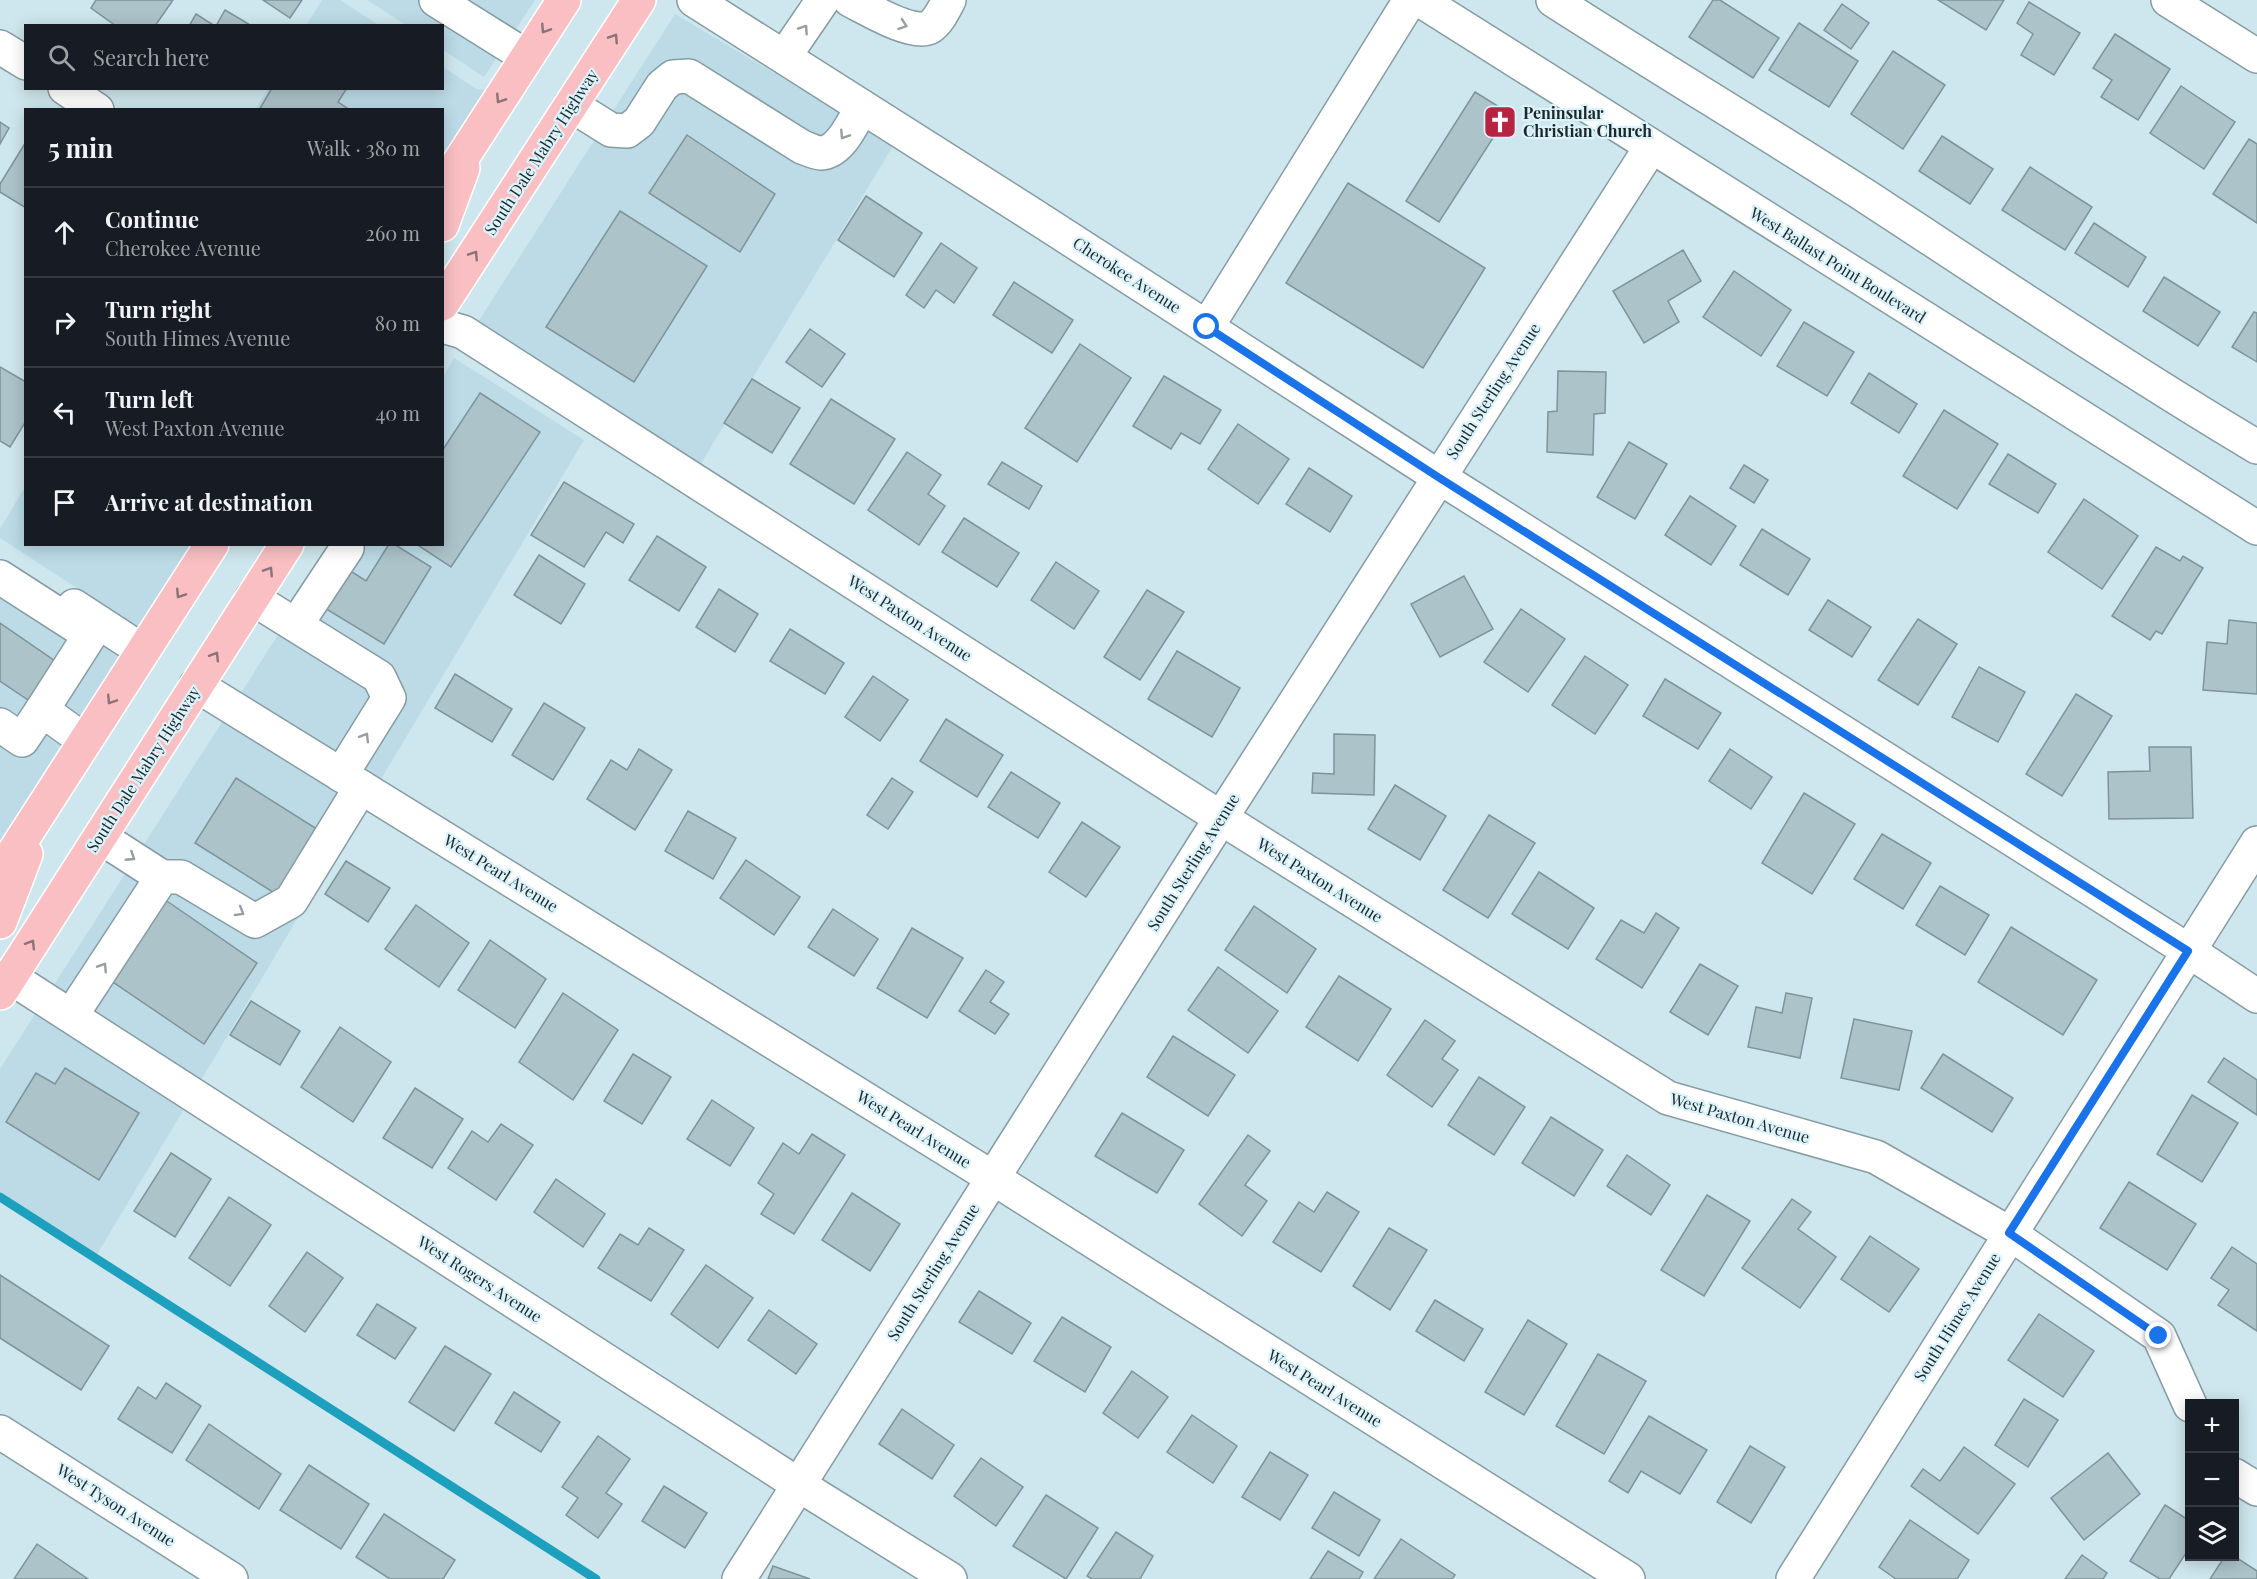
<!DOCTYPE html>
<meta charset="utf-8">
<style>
body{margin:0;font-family:"Playfair Display",serif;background:#20242c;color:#f1f3f6}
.controls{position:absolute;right:18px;bottom:18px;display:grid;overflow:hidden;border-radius:0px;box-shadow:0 3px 15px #0003}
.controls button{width:54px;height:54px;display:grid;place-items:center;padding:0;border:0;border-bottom:2px solid #363941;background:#171b24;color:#f1f3f6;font:30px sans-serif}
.stop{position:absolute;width:18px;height:18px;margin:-14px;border:4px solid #1a73e8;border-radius:50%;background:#fff}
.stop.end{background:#1a73e8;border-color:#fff;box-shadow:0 2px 6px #0008}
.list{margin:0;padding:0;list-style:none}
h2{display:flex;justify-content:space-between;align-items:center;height:78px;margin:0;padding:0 24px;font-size:26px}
h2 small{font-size:20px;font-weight:400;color:#9ea1a6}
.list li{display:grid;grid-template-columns:39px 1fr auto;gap:18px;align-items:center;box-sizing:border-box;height:90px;padding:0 24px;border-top:2px solid #363941}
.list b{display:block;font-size:22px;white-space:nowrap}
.list p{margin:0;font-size:20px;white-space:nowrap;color:#9ea1a6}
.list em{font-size:20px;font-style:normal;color:#9ea1a6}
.icon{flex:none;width:33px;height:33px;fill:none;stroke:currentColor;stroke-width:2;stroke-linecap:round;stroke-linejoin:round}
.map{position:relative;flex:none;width:2257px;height:1579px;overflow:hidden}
.search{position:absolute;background:#171b24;box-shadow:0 3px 15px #0003;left:24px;top:24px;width:420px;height:66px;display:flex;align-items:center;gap:15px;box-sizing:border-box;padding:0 21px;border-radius:0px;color:#9ea1a6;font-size:22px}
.panel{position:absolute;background:#171b24;box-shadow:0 3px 15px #0003;left:24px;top:108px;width:420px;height:438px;border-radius:0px}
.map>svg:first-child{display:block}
.built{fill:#bcdbe6}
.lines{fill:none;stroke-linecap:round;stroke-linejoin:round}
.stream{stroke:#1da0bd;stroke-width:9}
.building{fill:#acc3ca;stroke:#7e949b;stroke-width:1.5}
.minor-casing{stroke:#869ca3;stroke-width:36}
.major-casing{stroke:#fff;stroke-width:36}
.minor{stroke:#fff;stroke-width:33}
.major{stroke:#f9bfc3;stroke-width:33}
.oneway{stroke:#999d9f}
.oneway2{stroke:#8b7276}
.route{stroke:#1a73e8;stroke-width:8}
.labels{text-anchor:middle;stroke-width:4.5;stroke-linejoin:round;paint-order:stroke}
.poi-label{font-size:16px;font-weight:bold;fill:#1d2629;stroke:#dbf3fa;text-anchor:start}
.street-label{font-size:16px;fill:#1d2629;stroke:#dbf3fa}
</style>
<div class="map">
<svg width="2257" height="1579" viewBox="0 0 2257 1579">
<rect width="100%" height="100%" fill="#cee6ed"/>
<g class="built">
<path d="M322 0H340L379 25H306Z"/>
<path d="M367 0H535L484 77 443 50 442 26 406 25Z"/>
<path d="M675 14 831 107 893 146 697 470 473 330Z"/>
<path d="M443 67 476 89 487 90 443 160 442 110H255L268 89 442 88Z"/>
<path d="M454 358 584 440 381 779 241 693 335 545 442 544 443 377Z"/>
<path d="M25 487 26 544 194 545 140 629 0 538V529Z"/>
<path d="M0 579 121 657 0 843Z"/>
<path d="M222 722 363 809 201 1080 54 985Z"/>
<path d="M35 1014 184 1109 96 1256 0 1198V1069Z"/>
</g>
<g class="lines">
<path class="stream" d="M0 1197 596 1579"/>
</g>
<g class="building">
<path d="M96 0H173L155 26H116L91 8Z"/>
<path d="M263 0H302L290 18Z"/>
<path d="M1713 0H1720L1779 38 1753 78 1689 37Z"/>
<path d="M1938 0H2004L1986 30Z"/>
<path d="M2029 2 2080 33 2054 75 2021 55 2033 34 2017 23Z"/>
<path d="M1842 4 1869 23 1851 49 1824 30Z"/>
<path d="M225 10 252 26H216Z"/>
<path d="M196 14 215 26H189Z"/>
<path d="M1799 23 1858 61 1829 107 1769 70Z"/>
<path d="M2115 34 2170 69 2138 120 2101 97 2112 80 2093 68Z"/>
<path d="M1893 51 1945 85 1903 149 1851 114Z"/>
<path d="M2181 86 2235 122 2204 169 2150 133Z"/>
<path d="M272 88H347L338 102 350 110H259Z"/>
<path d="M1475 92 1509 113 1439 222 1406 201Z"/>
<path d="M0 122 9 128 0 144Z"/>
<path d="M687 135 775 194 740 252 649 193Z"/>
<path d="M1942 136 1993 169 1970 204 1919 171Z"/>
<path d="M2249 139 2257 144V223L2213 194Z"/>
<path d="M24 145 26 146V208L0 192V184Z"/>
<path d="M2030 167 2092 207 2065 250 2002 210Z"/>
<path d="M1348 183 1485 268 1423 368 1286 283Z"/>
<path d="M866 196 922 233 894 277 838 240Z"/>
<path d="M620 211 707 266 634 382 546 327Z"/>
<path d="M2094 223 2146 257 2128 287 2075 253Z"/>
<path d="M941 243 977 268 954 303 936 290 924 308 906 295Z"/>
<path d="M1683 250 1701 281 1668 301 1679 322 1644 343 1613 291Z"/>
<path d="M1734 271 1791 310 1761 356 1703 317Z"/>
<path d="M2164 277 2220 312 2198 346 2143 311Z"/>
<path d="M1014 282 1073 320 1052 353 993 315Z"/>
<path d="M2254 312 2257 313V362L2232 347Z"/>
<path d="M1804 322 1854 352 1827 396 1777 366Z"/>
<path d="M810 329 845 354 822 387 786 362Z"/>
<path d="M1080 344 1131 378 1077 462 1025 428Z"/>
<path d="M0 367 26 382V421L10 447 0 441Z"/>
<path d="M1558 371 1606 372 1605 413 1594 414 1593 455 1547 452 1548 412 1557 411Z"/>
<path d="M1869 373 1917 404 1899 433 1851 403Z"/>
<path d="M1164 376 1221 410 1200 444 1181 433 1171 449 1133 426Z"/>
<path d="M752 379 800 408 772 453 724 423Z"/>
<path d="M480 393 540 432 451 567 416 544H442V451Z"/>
<path d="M831 399 895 439 854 504 790 464Z"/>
<path d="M1944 410 1998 444 1957 509 1903 476Z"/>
<path d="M1238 424 1289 459 1258 504 1208 469Z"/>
<path d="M1629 442 1667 464 1635 519 1597 497Z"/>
<path d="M907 452 941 475 928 494 945 506 919 545 868 510Z"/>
<path d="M2008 454 2056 484 2038 513 1989 484Z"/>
<path d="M1002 462 1042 486 1029 509 988 484Z"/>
<path d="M1744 465 1768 480 1754 503 1730 488Z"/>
<path d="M1309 468 1352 496 1330 532 1286 504Z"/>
<path d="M564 482 634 524 623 543 606 532 584 567 531 535Z"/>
<path d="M1690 496 1736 526 1711 565 1665 535Z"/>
<path d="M2084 499 2138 536 2102 589 2048 552Z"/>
<path d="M964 518 1019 553 997 587 942 552Z"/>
<path d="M1762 529 1810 559 1788 595 1740 565Z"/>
<path d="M657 536 706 567 679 611 629 580Z"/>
<path d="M389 544H394L431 567 384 644 323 607 346 568 366 581Z"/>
<path d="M2156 547 2180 561 2183 556 2203 568 2162 634 2156 631 2150 640 2112 616Z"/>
<path d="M539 555 585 584 561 624 514 595Z"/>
<path d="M1056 562 1099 591 1074 629 1031 600Z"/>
<path d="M1464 576 1493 629 1440 657 1411 604Z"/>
<path d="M719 589 758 614 735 652 696 627Z"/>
<path d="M1147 590 1184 612 1140 680 1104 657Z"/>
<path d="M1828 600 1871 627 1852 657 1809 630Z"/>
<path d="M1521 609 1565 639 1528 692 1484 662Z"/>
<path d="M1918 619 1957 644 1918 705 1878 680Z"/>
<path d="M2229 620 2257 623V694L2203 690 2207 642 2227 644Z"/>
<path d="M0 623 58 663 31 702 0 681Z"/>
<path d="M790 629 844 663 825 694 770 661Z"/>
<path d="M1177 651 1240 688 1212 737 1148 699Z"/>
<path d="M1585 656 1628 685 1595 734 1552 705Z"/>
<path d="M1979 667 2025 692 1998 742 1952 717Z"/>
<path d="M455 674 512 709 492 742 435 708Z"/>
<path d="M873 676 908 700 880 741 845 717Z"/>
<path d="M1665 679 1721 713 1698 749 1643 716Z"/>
<path d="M2076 694 2112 716 2062 796 2026 774Z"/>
<path d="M544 703 585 728 553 780 512 755Z"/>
<path d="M946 719 1003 755 977 797 920 761Z"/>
<path d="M1334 734 1375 735 1374 795 1312 793 1313 773 1334 774Z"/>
<path d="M2149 747H2191L2193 818 2109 819 2108 772 2150 771Z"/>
<path d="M639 749 672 770 635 830 587 799 611 760 627 770Z"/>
<path d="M1730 749 1772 777 1751 809 1709 781Z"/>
<path d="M1011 772 1060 803 1038 838 988 807Z"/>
<path d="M236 778 320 831 279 896 195 843Z"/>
<path d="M892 778 913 792 888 829 867 815Z"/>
<path d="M1395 785 1446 816 1420 860 1368 829Z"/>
<path d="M1804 793 1855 824 1812 894 1762 863Z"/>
<path d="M688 811 736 838 713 879 665 851Z"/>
<path d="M1489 815 1535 843 1488 918 1443 890Z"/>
<path d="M1082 822 1120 847 1086 897 1049 872Z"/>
<path d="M1882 834 1931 863 1903 909 1854 879Z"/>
<path d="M746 860 800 897 774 935 720 898Z"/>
<path d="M346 861 390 888 368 922 325 894Z"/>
<path d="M1539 872 1594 908 1568 949 1512 914Z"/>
<path d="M1940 886 1989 915 1965 955 1916 925Z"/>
<path d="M161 897 257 963 204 1044 107 978Z"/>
<path d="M416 905 469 943 439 987 385 949Z"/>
<path d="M1254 906 1316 949 1287 993 1225 950Z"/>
<path d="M833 909 878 939 854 976 808 947Z"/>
<path d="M1656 913 1679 928 1642 988 1596 959 1621 920 1644 933Z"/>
<path d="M2011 927 2097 980 2063 1035 1978 982Z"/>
<path d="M912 928 963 958 927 1018 877 988Z"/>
<path d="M490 940 546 979 515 1028 458 990Z"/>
<path d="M1700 964 1738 986 1708 1035 1670 1012Z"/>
<path d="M1218 967 1278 1011 1248 1053 1188 1010Z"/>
<path d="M986 970 1004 982 990 1002 1009 1014 995 1034 959 1011Z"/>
<path d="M1339 976 1391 1009 1358 1061 1306 1027Z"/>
<path d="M563 993 618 1030 573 1100 519 1062Z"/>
<path d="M1786 993 1812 998 1800 1058 1748 1047 1756 1007 1782 1013Z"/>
<path d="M251 1001 300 1031 280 1065 230 1035Z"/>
<path d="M1854 1019 1912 1031 1899 1090 1841 1078Z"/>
<path d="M1425 1020 1455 1041 1442 1059 1458 1070 1432 1107 1387 1075Z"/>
<path d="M340 1027 391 1062 353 1122 301 1087Z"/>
<path d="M1173 1036 1235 1075 1208 1116 1147 1077Z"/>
<path d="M633 1054 671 1077 642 1124 604 1101Z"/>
<path d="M1943 1054 2013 1098 1992 1132 1921 1088Z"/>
<path d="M2224 1058 2257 1080V1115L2208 1082Z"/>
<path d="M65 1068 139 1113 99 1180 6 1122 36 1073 55 1084Z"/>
<path d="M1479 1077 1525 1107 1494 1155 1448 1125Z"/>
<path d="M415 1088 463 1119 432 1168 383 1138Z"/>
<path d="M2192 1095 2238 1123 2202 1182 2157 1154Z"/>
<path d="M712 1100 754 1128 730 1166 687 1139Z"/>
<path d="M1122 1113 1184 1150 1157 1193 1095 1156Z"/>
<path d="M1551 1117 1603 1150 1574 1196 1522 1163Z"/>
<path d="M501 1124 533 1145 496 1200 448 1168 472 1131 488 1142Z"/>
<path d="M812 1134 845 1155 794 1234 761 1214 774 1194 758 1183 783 1143 799 1154Z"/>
<path d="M1248 1135 1270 1151 1245 1185 1267 1201 1242 1236 1199 1204Z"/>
<path d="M171 1153 211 1179 175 1237 134 1211Z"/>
<path d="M1627 1155 1670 1185 1651 1215 1607 1186Z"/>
<path d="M556 1179 605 1214 583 1247 534 1212Z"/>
<path d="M2129 1182 2196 1224 2167 1270 2100 1228Z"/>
<path d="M1327 1192 1359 1212 1321 1272 1273 1242 1299 1202 1314 1212Z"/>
<path d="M852 1193 900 1224 870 1271 822 1240Z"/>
<path d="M1707 1195 1750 1221 1704 1296 1661 1270Z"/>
<path d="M229 1197 271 1225 230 1286 189 1258Z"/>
<path d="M1792 1199 1811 1212 1798 1229 1836 1257 1800 1308 1742 1268Z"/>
<path d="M649 1228 684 1250 651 1301 598 1268 620 1234 638 1245Z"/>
<path d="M1389 1228 1427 1250 1390 1310 1353 1286Z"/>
<path d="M1870 1236 1919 1269 1889 1312 1841 1279Z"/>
<path d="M2232 1247 2257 1264V1331L2218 1305 2229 1290 2211 1278Z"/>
<path d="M307 1252 343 1278 305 1332 269 1306Z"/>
<path d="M706 1265 753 1298 718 1348 671 1314Z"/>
<path d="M0 1275 109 1346 81 1390 0 1338Z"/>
<path d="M979 1291 1031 1323 1012 1354 959 1322Z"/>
<path d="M1435 1300 1483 1329 1464 1361 1416 1331Z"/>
<path d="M377 1304 416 1328 395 1359 357 1335Z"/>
<path d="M769 1310 817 1344 796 1374 748 1340Z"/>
<path d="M2039 1314 2094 1351 2063 1397 2008 1360Z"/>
<path d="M1062 1317 1111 1347 1085 1392 1034 1361Z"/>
<path d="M1528 1320 1567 1344 1524 1415 1485 1392Z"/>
<path d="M445 1346 491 1374 454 1431 409 1402Z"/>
<path d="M1598 1354 1646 1381 1604 1454 1556 1426Z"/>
<path d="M1132 1371 1168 1397 1138 1438 1103 1413Z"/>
<path d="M166 1383 201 1406 172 1453 118 1419 138 1387 156 1399Z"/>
<path d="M514 1392 560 1422 541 1452 495 1423Z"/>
<path d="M2024 1399 2058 1420 2028 1467 1995 1445Z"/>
<path d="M902 1409 954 1445 932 1479 879 1444Z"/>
<path d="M1192 1415 1237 1446 1213 1483 1167 1452Z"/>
<path d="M1649 1416 1707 1450 1680 1494 1641 1471 1628 1493 1609 1481Z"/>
<path d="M209 1424 281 1474 259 1509 186 1460Z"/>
<path d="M598 1436 630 1459 606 1493 622 1504 598 1538 566 1515 578 1498 562 1487Z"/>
<path d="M1750 1446 1785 1467 1751 1523 1717 1502Z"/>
<path d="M1964 1447 2015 1484 1978 1534 1911 1486 1923 1469 1940 1481Z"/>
<path d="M1270 1452 1308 1475 1280 1520 1242 1497Z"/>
<path d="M2108 1453 2140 1494 2084 1540 2051 1498Z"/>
<path d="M981 1458 1023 1487 996 1526 954 1496Z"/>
<path d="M309 1465 369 1504 341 1549 280 1510Z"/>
<path d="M664 1486 707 1513 685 1548 642 1521Z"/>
<path d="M1334 1492 1380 1520 1359 1556 1312 1528Z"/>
<path d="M1046 1495 1098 1528 1066 1579 1013 1546Z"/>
<path d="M2165 1505 2190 1521V1547L2169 1579H2160L2130 1561Z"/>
<path d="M384 1514 455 1560 443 1579H390L356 1557Z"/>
<path d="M1910 1520 1969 1560 1957 1579H1896L1879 1567Z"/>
<path d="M1116 1532 1153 1556 1140 1579H1092L1087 1576Z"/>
<path d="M1401 1539 1455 1575 1452 1579H1374Z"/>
<path d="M37 1544 88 1579H14Z"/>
<path d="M1328 1551 1363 1572 1359 1579H1310Z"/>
<path d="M2082 1555 2107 1573 2103 1579H2065Z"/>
<path d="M2225 1556H2234L2257 1571V1579H2210Z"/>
<path d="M773 1566 810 1579H768Z"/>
</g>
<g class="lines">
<g class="minor-casing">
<g id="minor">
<path d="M436 0 527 57"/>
<path d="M694 0 1028 212 1439 477 2189 951 2257 996"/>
<path d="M850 0C866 8 914 37 930 27 939 21 944 9 949 0"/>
<path d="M1420 0 2257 528"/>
<path d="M1553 0C1656 66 1761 129 1864 195 1994 280 2123 367 2257 447"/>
<path d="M2168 0 2257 56"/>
<path d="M0 47 26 63"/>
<path d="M784 57 823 0"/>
<path d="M65 88 97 110"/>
<path d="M571 105 611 130 627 131 639 122 662 86 673 77 689 76 802 147C808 149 815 153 821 153 841 152 853 122 862 107"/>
<path d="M442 326 463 332 1221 818 1668 1098 1876 1157 2009 1233 2159 1336 2190 1405"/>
<path d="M1207 327 1410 0"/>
<path d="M0 577 90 635 42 710"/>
<path d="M252 598 379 677 389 698 341 775"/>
<path d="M74 606 143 651"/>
<path d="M296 625 347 548 345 544"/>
<path d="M196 685 993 1178 1628 1579"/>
<path d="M0 725 22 740 42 710 85 741"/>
<path d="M100 837 162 877"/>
<path d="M10 977 799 1485 950 1579"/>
<path d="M71 1016 162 877H181L255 921 291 901 361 787"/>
<path d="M0 1432 231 1579"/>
<path d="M2234 1475 2257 1489"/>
<path d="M739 1579 1221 818 1651 147"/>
<path d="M1793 1579 2257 843"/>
</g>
</g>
<g class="major-casing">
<g id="major">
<path d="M442 189 564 0"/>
<path d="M442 225 463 168"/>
<path d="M442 304 639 0"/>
<path d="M0 874 212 544"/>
<path d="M0 922 26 854"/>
<path d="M0 993 287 544"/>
</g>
</g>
<use href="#minor" class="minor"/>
<use href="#major" class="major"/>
</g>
<defs><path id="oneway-chevron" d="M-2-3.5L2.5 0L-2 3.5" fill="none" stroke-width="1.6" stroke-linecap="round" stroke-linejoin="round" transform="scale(1.5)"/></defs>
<g class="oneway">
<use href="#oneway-chevron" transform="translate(903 25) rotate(19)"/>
<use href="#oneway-chevron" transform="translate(804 29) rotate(-56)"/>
<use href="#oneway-chevron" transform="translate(844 135) rotate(123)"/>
<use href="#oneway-chevron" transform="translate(365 737) rotate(-58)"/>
<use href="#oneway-chevron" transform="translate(131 857) rotate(33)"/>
<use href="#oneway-chevron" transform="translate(240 912) rotate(31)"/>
<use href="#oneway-chevron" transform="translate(103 967) rotate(-57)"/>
</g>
<g class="oneway2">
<use href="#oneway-chevron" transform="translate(545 29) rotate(123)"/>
<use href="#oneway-chevron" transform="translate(614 38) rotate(-57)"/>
<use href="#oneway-chevron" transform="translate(500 99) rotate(123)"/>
<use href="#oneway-chevron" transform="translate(474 255) rotate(-57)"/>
<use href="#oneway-chevron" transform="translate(269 571) rotate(-57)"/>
<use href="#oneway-chevron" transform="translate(180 594) rotate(123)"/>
<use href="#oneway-chevron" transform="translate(215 656) rotate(-58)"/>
<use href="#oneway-chevron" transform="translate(111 700) rotate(123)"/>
<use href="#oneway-chevron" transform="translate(31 944) rotate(-58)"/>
</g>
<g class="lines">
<path class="route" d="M1207 327 1438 477 2188 951 2009 1233 2159 1336"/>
</g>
<defs>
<g id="church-square" transform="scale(1.725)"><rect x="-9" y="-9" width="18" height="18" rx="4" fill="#b62442" stroke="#dbf3fa"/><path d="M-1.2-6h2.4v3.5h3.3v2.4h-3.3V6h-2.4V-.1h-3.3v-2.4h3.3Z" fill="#fff"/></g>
</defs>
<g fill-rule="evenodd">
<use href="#church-square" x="1500" y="122"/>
</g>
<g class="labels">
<g class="poi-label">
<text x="1523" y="119">Peninsular<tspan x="1523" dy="18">Christian Church</tspan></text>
</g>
<g class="street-label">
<text transform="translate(541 152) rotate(-57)" y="6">South Dale Mabry Highway</text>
<text transform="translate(1838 265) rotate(32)" y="6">West Ballast Point Boulevard</text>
<text transform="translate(1127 275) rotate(33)" y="6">Cherokee Avenue</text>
<text transform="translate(1493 391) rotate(-57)" y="6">South Sterling Avenue</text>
<text transform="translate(910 618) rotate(33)" y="6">West Paxton Avenue</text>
<text transform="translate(143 769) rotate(-57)" y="6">South Dale Mabry Highway</text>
<text transform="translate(1193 862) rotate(-58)" y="6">South Sterling Avenue</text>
<text transform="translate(501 873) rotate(32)" y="6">West Pearl Avenue</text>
<text transform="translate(1320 880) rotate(32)" y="6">West Paxton Avenue</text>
<text transform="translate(1740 1118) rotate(16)" y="6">West Paxton Avenue</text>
<text transform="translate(914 1129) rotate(32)" y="6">West Pearl Avenue</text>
<text transform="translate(933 1272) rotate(-58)" y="6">South Sterling Avenue</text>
<text transform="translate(480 1279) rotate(33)" y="6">West Rogers Avenue</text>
<text transform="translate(1957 1317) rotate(-58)" y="6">South Himes Avenue</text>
<text transform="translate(1325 1388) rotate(32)" y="6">West Pearl Avenue</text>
<text transform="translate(116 1505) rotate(33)" y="6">West Tyson Avenue</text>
</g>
</g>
</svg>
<div class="controls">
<button>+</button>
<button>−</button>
<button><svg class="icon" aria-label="layers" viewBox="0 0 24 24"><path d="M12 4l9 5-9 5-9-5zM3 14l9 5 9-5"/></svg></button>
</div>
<div class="stop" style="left:1207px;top:327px"></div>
<div class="stop end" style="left:2159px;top:1336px"></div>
<div class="search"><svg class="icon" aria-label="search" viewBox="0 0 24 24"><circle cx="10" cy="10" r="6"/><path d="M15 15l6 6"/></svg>Search here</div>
<section class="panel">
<h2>5 min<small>Walk · 380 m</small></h2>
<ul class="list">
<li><svg class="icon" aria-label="ahead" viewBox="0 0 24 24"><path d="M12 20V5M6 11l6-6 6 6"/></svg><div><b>Continue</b><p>Cherokee Avenue</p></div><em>260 m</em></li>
<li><svg class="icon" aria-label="right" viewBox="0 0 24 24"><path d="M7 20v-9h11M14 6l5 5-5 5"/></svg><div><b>Turn right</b><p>South Himes Avenue</p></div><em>80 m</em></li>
<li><svg class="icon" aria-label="left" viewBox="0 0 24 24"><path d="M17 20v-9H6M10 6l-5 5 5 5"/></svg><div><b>Turn left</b><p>West Paxton Avenue</p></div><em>40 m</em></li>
<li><svg class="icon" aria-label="arrive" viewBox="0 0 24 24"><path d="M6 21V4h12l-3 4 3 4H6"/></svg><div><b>Arrive at destination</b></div></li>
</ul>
</section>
</div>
